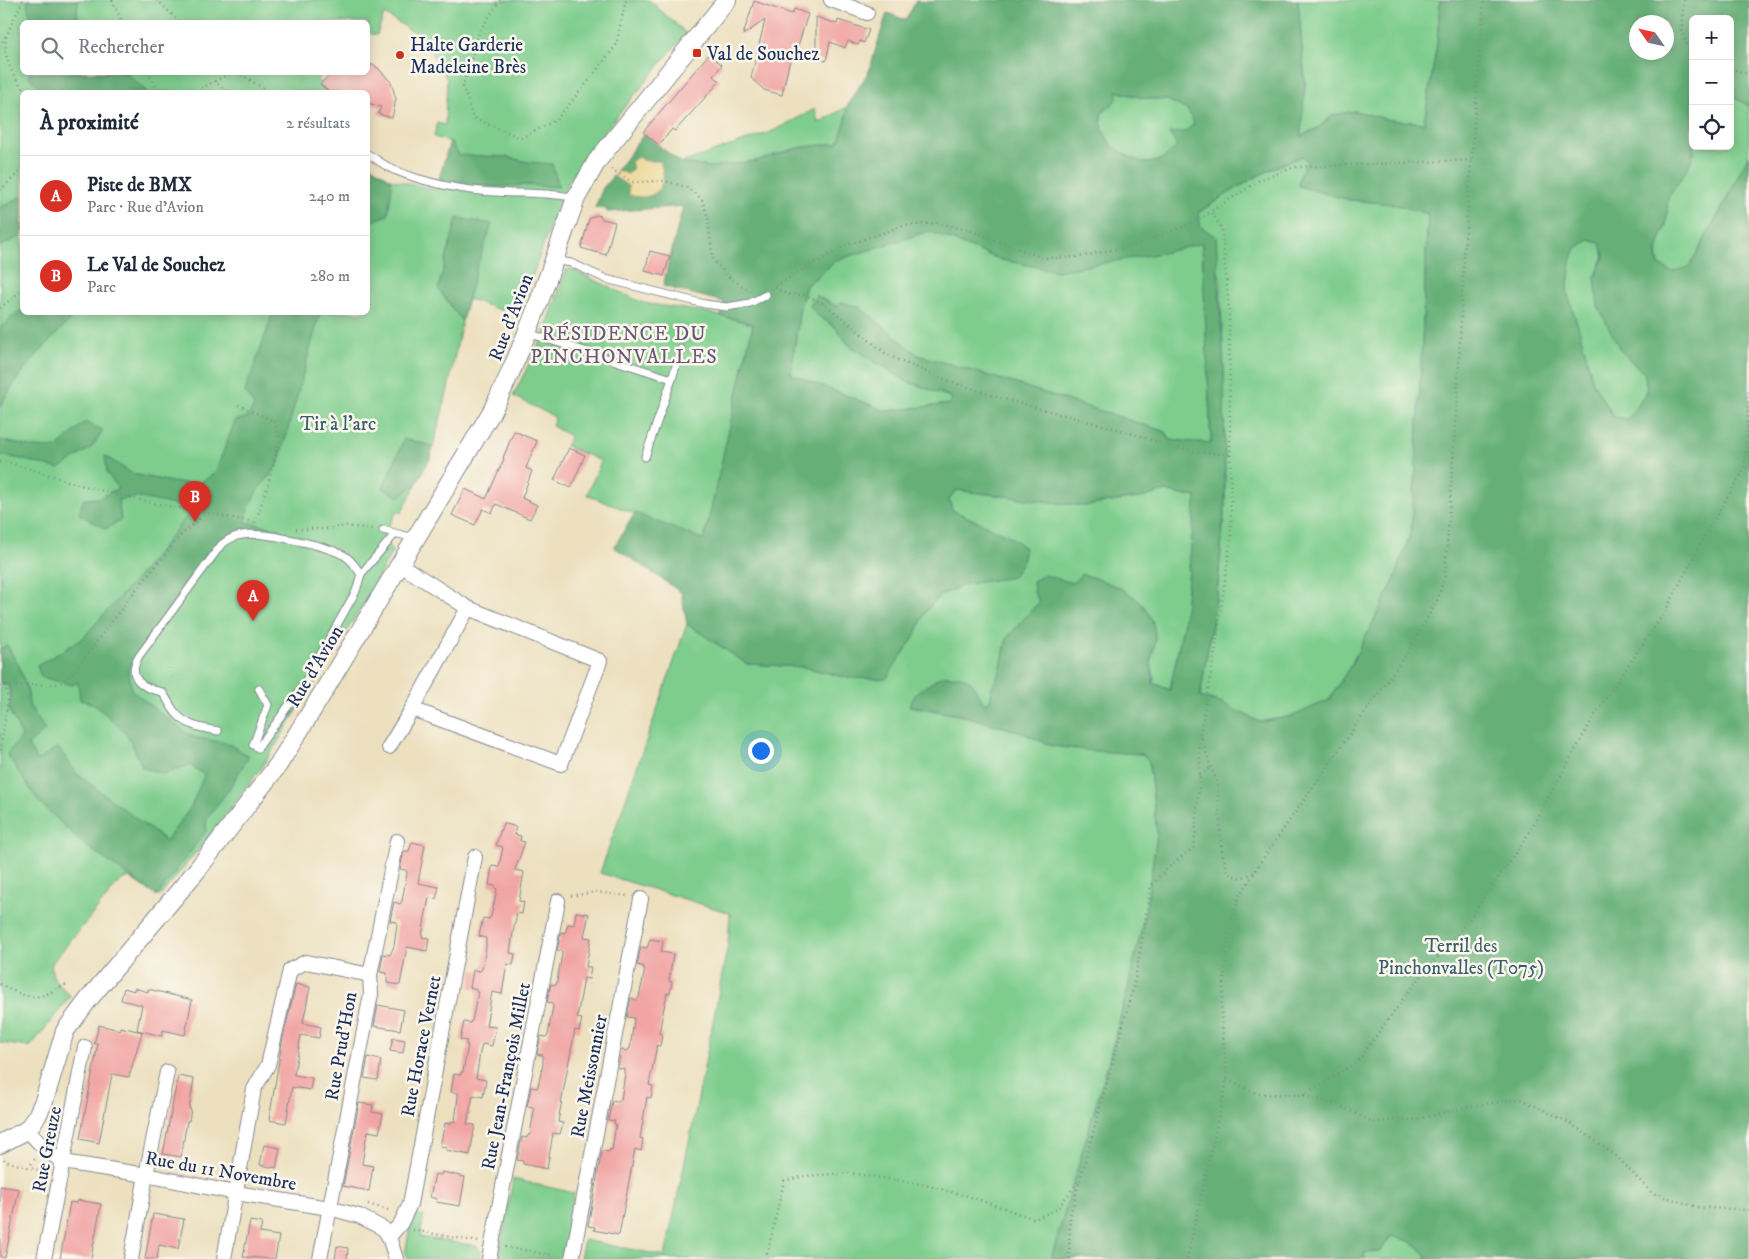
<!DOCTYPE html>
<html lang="fr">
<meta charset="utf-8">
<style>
body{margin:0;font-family:"IM FELL DW Pica",serif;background:#f2f2f3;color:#1f2937}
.controls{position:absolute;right:15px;top:15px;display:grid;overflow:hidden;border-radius:8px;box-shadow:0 2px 12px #0003}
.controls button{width:45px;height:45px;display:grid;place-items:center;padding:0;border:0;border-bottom:1px solid #e0e1e3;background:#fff;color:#1f2937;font:25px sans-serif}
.compass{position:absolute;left:1629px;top:15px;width:45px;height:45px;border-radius:50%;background:#fff;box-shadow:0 2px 12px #0003;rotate:304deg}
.you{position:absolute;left:760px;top:750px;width:18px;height:18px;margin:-12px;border:4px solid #fff;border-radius:50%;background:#1a73e8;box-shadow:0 0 0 8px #1a73e833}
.badge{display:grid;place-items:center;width:32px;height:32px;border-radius:50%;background:#d93025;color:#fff;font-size:16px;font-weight:700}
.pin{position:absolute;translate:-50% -41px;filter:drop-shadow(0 1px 2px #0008)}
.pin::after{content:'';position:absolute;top:26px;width:18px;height:15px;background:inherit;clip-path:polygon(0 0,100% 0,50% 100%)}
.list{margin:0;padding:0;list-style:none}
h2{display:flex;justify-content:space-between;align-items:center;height:65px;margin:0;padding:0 20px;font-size:21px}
h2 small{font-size:16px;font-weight:400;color:#747a83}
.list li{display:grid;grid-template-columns:32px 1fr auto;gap:15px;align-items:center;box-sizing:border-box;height:80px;padding:0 20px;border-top:1px solid #e0e1e3}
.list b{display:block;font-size:19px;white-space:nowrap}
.list p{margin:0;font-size:16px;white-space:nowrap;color:#747a83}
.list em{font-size:16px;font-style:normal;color:#747a83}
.icon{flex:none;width:28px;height:28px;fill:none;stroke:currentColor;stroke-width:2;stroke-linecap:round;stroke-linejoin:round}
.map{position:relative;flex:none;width:1749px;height:1259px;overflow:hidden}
.search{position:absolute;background:#fff;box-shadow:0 2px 12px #0003;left:20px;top:20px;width:350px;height:55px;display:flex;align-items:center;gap:12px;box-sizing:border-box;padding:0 18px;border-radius:8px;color:#747a83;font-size:19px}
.panel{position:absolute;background:#fff;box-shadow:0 2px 12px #0003;left:20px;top:90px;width:350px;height:225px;border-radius:8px}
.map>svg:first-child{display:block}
.green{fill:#7ecd8d;stroke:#4c7e76;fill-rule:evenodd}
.forest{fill:#66b078;stroke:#40706b;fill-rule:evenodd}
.sand{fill:#eeda9e;stroke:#84847e}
.building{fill:#f1a4a3}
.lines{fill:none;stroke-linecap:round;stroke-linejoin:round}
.service-casing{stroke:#84888e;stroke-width:9}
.minor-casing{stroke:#84888e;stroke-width:16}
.tertiary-casing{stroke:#84888e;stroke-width:20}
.path{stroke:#84888e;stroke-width:2.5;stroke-dasharray:1 4;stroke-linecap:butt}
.service{stroke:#fff;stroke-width:7}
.minor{stroke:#fff;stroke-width:14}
.tertiary{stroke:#fff;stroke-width:18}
.poi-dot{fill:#c8321e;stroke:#fbf7ec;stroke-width:2}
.labels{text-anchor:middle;stroke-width:5;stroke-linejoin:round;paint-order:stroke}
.poi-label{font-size:19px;fill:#1b2f5e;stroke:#fbf7ec;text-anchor:start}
.street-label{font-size:19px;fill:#1b2f5e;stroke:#fbf7ec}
.park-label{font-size:19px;fill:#395e6c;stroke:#fbf7ec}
.neighbourhood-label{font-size:20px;letter-spacing:1px;fill:#665876;stroke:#fbf7ec}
</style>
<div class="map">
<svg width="1749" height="1259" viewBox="0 0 1749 1259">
<rect width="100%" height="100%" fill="#fbf7ec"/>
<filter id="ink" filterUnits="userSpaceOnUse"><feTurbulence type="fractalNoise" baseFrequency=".02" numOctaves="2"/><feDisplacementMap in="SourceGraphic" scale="10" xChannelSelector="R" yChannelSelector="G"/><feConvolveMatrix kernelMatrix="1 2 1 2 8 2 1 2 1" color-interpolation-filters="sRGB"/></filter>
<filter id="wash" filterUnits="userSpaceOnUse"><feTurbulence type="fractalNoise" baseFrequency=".0096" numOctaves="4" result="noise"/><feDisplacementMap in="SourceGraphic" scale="20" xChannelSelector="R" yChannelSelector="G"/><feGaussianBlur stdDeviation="1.12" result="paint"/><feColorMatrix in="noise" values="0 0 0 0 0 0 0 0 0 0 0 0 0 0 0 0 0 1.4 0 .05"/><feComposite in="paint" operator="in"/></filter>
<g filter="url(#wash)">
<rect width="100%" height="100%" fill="#ece0bf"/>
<g class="green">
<path d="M0 0H649L686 33 590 149 569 181 557 207 518 316 469 299 465 307 448 389 430 458 401 513 397 511 384 534 392 552 361 608 262 767 212 833 160 896H157L130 878H126L120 881 52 963C49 979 61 986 71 996L30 1047 0 1043ZM384 14 422 37 447 79 445 125 437 123 434 137 450 142 436 190 391 179 368 164V312H22V92H327L317 80 320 72H22V22H368V33L377 35Z"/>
<path d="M1298 0H1440L1437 44 1424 123 1390 120 1355 111 1333 115 1318 128 1300 136 1305 84Z"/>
<path d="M1115 91 1143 98 1167 100 1188 110 1194 124 1185 132 1169 134 1178 146C1168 155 1161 162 1148 163 1140 164 1114 149 1110 144 1104 134 1100 125 1101 114L1113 104Z"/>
<path d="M1732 96 1749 106V155L1721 210 1689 267 1673 272 1659 265C1655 243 1661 243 1666 224 1668 216 1665 205 1668 197 1675 180 1696 166 1693 146H1730V97Z"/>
<path d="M847 107 846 120 838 143 797 148 756 161 711 167 681 163 771 132 815 109 818 123Z"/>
<path d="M1304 156 1307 162 1300 174 1349 200 1393 204 1428 213 1416 468 1411 531 1395 579 1352 663 1329 700 1293 716 1260 722 1220 702 1200 697 1217 593 1225 505 1224 372 1220 277 1200 226 1199 212C1232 191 1266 168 1304 156Z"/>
<path d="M929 231 1002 260 1162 253 1202 243 1211 443 1170 440 1166 432 1010 382 918 355 859 307H837L825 299 817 315 836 328 849 345 906 381 952 398 950 404 886 411 791 374 800 306 806 286 837 260Z"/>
<path d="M1589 240 1600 243 1604 256 1595 278 1620 350 1645 374 1647 391 1628 419 1614 417 1593 383 1581 336 1567 292 1571 261 1576 247Z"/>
<path d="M571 269 643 303 705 312 753 324 704 541 587 495 601 461 566 446 570 436 552 426 555 417 513 396 544 334 565 273 566 270Z"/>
<path d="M956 490 1084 506 1144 497 1166 491 1187 496H1196L1184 621 1170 690 1153 683 1154 676 1150 662 1155 641 1139 601 1118 586 1073 583 1034 592 1039 602 1007 638 1000 672 992 688 991 698 984 706H909L969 717 1021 732 1052 746 1142 754 1149 761 1157 834 1146 909 1128 988 1108 1063 1051 1259H580L584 1240 665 1256 698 1099 728 944 730 913 600 873 687 624 747 664 804 667 848 678 916 634 925 612 939 596 966 584 1013 577 1025 548 1011 537 952 510 949 499Z"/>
<path d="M513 1179 574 1193 563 1259H498Z"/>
<path d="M412 1214 424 1216 420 1237 477 1246 481 1253 480 1259H407L405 1254Z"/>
<path d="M1391 1236C1407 1240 1420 1243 1427 1259H1364V1253L1380 1252Z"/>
</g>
<g class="forest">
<path d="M29 0H78L77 12 79 22H32L27 4Z"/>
<path d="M936 0H1298L1305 84 1301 136 1318 128 1333 115 1355 111 1390 120 1424 123 1437 44 1440 0H1749V106L1732 96 1730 97V19H1693V126L1691 129 1694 153 1686 171 1668 198 1666 224 1656 251 1659 265 1672 272 1689 267 1721 210 1749 155V1259H1427C1420 1243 1408 1240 1391 1236L1380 1252 1364 1253V1259H1051L1108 1063 1128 988 1146 909 1157 834 1149 761 1142 754 1093 751 1052 746 1021 732 969 717 909 705 917 692 942 676H961L971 681 985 705 991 698V688L1000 672 1007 638 1039 602 1034 592 1033 581 1044 575 1073 583 1082 574C1115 584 1157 599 1155 641 1155 647 1152 654 1151 660 1150 667 1154 675 1153 683L1170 690 1184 621 1196 496H1187L1166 491 1144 497 1084 506 956 490 949 499 952 510 1011 537 1025 548 1022 562 1013 577 966 584 939 596 925 612 916 634 886 679 848 678 804 667 747 664 687 624 681 592 614 547 635 513 704 540 753 324 721 316 724 302 663 286 683 206 607 212V209L595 208 603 188 613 176 628 186 660 161C646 161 636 163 628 175L617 170 644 134 681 163 711 167 756 161 797 148 838 143 846 120 847 107 869 71 887 13 906 20 916 1 933 2ZM1636 22H1666V52H1636ZM1116 91 1143 98 1167 100 1188 110 1194 124 1185 132 1169 133 1177 146C1168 155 1161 162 1148 163 1140 164 1114 149 1110 143 1104 134 1100 125 1101 114L1118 98ZM1303 156 1307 162 1300 174 1298 186 1349 200 1393 204 1428 214 1416 468 1411 531 1395 579 1352 663 1329 700 1293 716 1260 722 1220 702 1200 697 1217 593 1225 505 1224 372 1216 237 1200 226 1199 212C1232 191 1265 168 1303 156ZM929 231 1002 260 1057 271 1162 253 1202 243 1211 443 1170 440 1166 432 1010 382 918 355 859 307 841 302 837 307 816 295 810 306 817 315 836 328 849 345 906 381 952 397 950 404 886 411 791 374 800 306 806 285 837 260ZM1589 240 1600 243 1604 256 1595 278 1598 306 1620 350 1645 374 1647 391 1628 419 1613 417 1593 383 1581 336 1567 292 1571 261 1576 248Z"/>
<path d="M30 73H126L147 92H44L30 78Z"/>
<path d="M450 141 459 155 508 157 528 162 552 164 559 187 523 185 496 187 439 179Z"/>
<path d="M368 164 390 179 392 186 388 215 368 223Z"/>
<path d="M22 196V236L0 246V208Z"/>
<path d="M457 218 492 224 476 269 462 321 438 289Z"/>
<path d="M22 309V312L77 313C50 341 18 371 0 407V328Z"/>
<path d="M273 313H320L278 465 257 491 248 509 245 522 280 529V534C255 532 243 528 220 541L133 659 128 670 132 691 189 735 197 738 227 743 249 756 229 789 207 818 206 831 157 896 86 846 39 802 7 754 22 736 9 710 11 699 8 684 0 683V649L7 645 19 666 28 692 29 705 45 730 28 745 37 761 58 747 77 774 166 841 191 807 204 775 190 765 164 774 143 768 127 734 94 704 80 700 78 682 72 685 41 677 37 666 83 638 148 565 187 516 190 508 136 497 118 500 121 520 106 529 79 514 84 499 100 498 118 488 107 473 105 456 133 474 172 482 198 484 215 473 235 421 248 417 254 406 245 392Z"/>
<path d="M85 422 103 430 92 447 59 469 21 459 0 455V440L32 447 56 448Z"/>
<path d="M404 439 433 446 430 458 417 483 399 497 383 488Z"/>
</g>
<path class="sand" d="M637 157 646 161H660C670 186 655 203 629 195L628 186 613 176 617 170 628 174 633 168 631 162Z"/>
<g id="blocks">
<g class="building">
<path d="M754 1 792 14 794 9 808 14 796 52 792 50 782 95 764 90 751 78 765 20 743 35Z"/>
<path d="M816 17 837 24 838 20 869 30 864 43 860 41 858 45 848 41 845 48 830 42 826 61 816 59Z"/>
<path d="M709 54 722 65 713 76 720 81 675 131 672 129 659 145 643 132Z"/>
<path d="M368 63 377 67 391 82 396 99 392 118 378 114 381 107 368 103V92H329L320 84 333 72H368Z"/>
<path d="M596 215 600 216 602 219 615 222 606 255 581 248 589 219Z"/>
<path d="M650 251 670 256 664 276 645 271Z"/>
<path d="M514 431 537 441 526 468 532 471 522 498 537 505 530 519 496 504 492 513 483 509 475 525 452 515 465 489 486 499 504 459 503 458Z"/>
<path d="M569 448 585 455 571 488 554 480Z"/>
<path d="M503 823 516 827 514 834 521 836 520 841 525 842 515 870 524 872 519 901 524 902 522 914 517 913 513 933 510 953 515 954 513 965 507 964 502 994 492 992 486 1026 496 1027 492 1046 482 1044 480 1053 476 1078 486 1080 483 1097 473 1095 467 1124 475 1125 470 1155 446 1150V1147L440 1146 445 1123 451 1124V1121L455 1122 458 1096V1093L451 1092 454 1074 461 1075V1072H463L468 1045H466L467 1041 460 1040 464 1022 470 1023 471 1021H472L478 992H476V989L470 988 473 970 480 971 482 969 486 947V938L479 936 483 918 489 919 490 917H491L497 889 495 888 496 886 489 885 492 866 499 867 503 847 496 845Z"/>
<path d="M412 842 425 845 418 883 439 887 436 899 429 898 425 917 422 937 429 938 427 951 407 947 400 985 387 983V973L380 972 383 954 390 955 394 946 397 925V922L390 921 394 902 400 904 402 901 407 873 406 870 400 869 404 851H409Z"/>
<path d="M576 912 589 914 584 937 591 938 586 967H591L589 979 584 978 577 1018 582 1019 579 1031 575 1030 566 1076 558 1122 563 1123 560 1134 553 1133 547 1169 523 1164V1161L517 1160 522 1137 527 1138 528 1135H530L534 1110 533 1107 527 1106 531 1087 537 1088 538 1086 543 1064V1055L537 1054 541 1036 546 1037 548 1035 553 1006 552 1003 547 1002 551 984 556 985 557 982 562 954V951H557L561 932 565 933 568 924 574 925Z"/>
<path d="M650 939 663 941 661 952 673 954 669 981 672 982 670 993H667L659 1033 662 1034 660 1046 657 1045 649 1085 653 1086 651 1098 647 1097 640 1138 643 1139 641 1151 635 1149 619 1235 594 1230 595 1227 588 1226 602 1151 609 1152 610 1149 612 1150 616 1124H614L615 1121 608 1120 612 1101 618 1102 619 1100H621L625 1073H624V1069L618 1068 621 1050 628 1051V1049H630L634 1020V1018L627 1017 631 998 637 1000 639 997 645 969 643 968V966L637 965 641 947 647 948Z"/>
<path d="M296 984 310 987 303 1023 321 1027 319 1038 301 1035 294 1075 312 1078 310 1090 292 1087 286 1123 269 1120 283 1037Z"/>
<path d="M124 988 134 991V988L148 992V989L192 1000 185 1035 163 1030 162 1036 137 1030 142 1005 121 1000Z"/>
<path d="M378 1005 404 1010 400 1030 374 1026Z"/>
<path d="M99 1025 120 1030V1027L142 1032 129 1077 112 1074 99 1143 80 1139 98 1044H94Z"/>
<path d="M393 1038 405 1040 403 1053 390 1051Z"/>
<path d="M368 1057 381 1060 378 1080 364 1078Z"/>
<path d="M178 1076 194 1079 189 1109H191L189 1121H187L181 1157 163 1154Z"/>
<path d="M359 1103 373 1105 372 1112 383 1114 379 1133 368 1131 367 1138H366L362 1164 373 1166 369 1191 343 1186Z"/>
<path d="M264 1145 280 1148 276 1168 260 1165Z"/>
<path d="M442 1172 465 1177 460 1206 436 1202 437 1199 430 1197 435 1174 441 1175Z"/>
<path d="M0 1186 19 1189 5 1258 0 1257Z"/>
<path d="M78 1200 101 1204 91 1259H60L70 1202 77 1203Z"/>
<path d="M153 1214 184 1219 178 1249 159 1245 157 1259H145Z"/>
<path d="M250 1221 262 1223 260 1233 279 1236 275 1259 243 1257Z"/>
<path d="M337 1246 348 1248 347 1259H335Z"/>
</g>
</g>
</g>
<g filter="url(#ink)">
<use href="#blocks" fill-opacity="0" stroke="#84888e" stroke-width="1"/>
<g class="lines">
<g class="service-casing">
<g id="service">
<path d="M368 154C376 159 385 166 394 170 423 182 463 191 495 192 523 194 549 192 576 198"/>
<path d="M554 260 571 263 606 279 705 304 727 307 750 303 766 295"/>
<path d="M528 333 672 379 645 457"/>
<path d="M672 379 681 349"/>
<path d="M383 530 414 538"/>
<path d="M259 689 268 705 253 745 258 748 304 684 356 591 361 574 395 534"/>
<path d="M218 731C201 728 186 726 175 712 170 706 167 698 162 692 142 688 126 678 139 656L221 545C227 540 234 536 242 535 262 531 328 546 345 556 352 560 356 568 361 574"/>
</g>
</g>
<g class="minor-casing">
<g id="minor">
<path d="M831 0 867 13"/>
<path d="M399 564 468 608 600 661 561 764 412 709 468 608"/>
<path d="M389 747 412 709"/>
<path d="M27 1130 44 1148 63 1162 146 1175 236 1193 329 1208 359 1216 384 1229 389 1237 396 1259"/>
<path d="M389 1237 401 1223 410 1204 475 857"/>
<path d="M44 1259 85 1047"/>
<path d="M131 1259 146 1175 167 1072"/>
<path d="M224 1259 254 1089 268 1065 290 970 306 962 370 975"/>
<path d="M320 1259 371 994 370 975 397 841"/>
<path d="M489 1259 558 901"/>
<path d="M572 1259 641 899"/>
</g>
</g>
<g class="tertiary-casing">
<path id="tertiary" d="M0 1144 27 1130 37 1116 44 1101 65 1031 88 1000 197 870 278 765 322 694 491 413C526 345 550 271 576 198L597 161 727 0"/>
</g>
<g class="path">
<path d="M23 0C18 11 12 21 8 32 0 53 12 77 27 92"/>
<path d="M112 0 122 22"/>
<path d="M157 0 180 22"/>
<path d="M500 0 479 32 463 87 473 118 521 138 556 120 590 79 616 45 626 0"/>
<path d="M1684 0 1681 29 1693 61"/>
<path d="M0 46 6 35"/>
<path d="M1730 69 1749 74"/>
<path d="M148 72 159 92"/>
<path d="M237 72 269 92"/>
<path d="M214 81 228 92"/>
<path d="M198 92 203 87 233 72"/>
<path d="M611 169 632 182 666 181 686 187 702 199 708 219 713 260 729 277 750 291"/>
<path d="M0 190 22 170"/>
<path d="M775 288 787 294 804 295 825 304 885 353 900 361 947 380 1000 398 1128 432 1173 447 1196 452 1232 455"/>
<path d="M772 289 805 268 847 245 903 226 938 223 972 231 1043 258 1079 257 1135 245 1193 223 1260 180 1295 167 1472 160"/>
<path d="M0 308 22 290"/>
<path d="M238 405 274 421 280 439 268 484 255 523"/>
<path d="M0 462H8L84 486 153 503 253 522"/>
<path d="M296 529H326L346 526 372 529"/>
<path d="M0 686H6L8 700 0 752"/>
<path d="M6 686 59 684 74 672 131 596 179 537 205 514"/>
<path d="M1202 738 1211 768 1217 781 1222 852 1228 872C1236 880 1244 878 1254 872"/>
<path d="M1200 775 1211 768"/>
<path d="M571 896 596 892 627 896"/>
<path d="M0 984C31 1001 36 1001 67 984"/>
<path d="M1227 1080 1259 1094 1303 1095 1338 1105 1373 1122 1419 1119 1470 1106 1521 1099 1570 1123 1615 1155 1652 1193 1697 1207 1749 1210"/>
<path d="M1303 1095 1357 1062 1409 991 1468 921 1525 839 1596 713 1666 610 1709 528 1745 468 1749 387"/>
<path d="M4 1159 5 1161 48 1173"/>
<path d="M28 1168 35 1159"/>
<path d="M368 1204 391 1211"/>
<path d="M413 1230 479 1242"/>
<path d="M505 1247 558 1256"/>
<path d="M766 1259 784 1181 805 1176 849 1173 922 1184 974 1198 1035 1219 1057 1209 1078 1182"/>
<path d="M1069 1259 1070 1216 1134 985 1151 886 1168 868 1194 847 1200 775V734L1216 645 1231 537 1229 311 1222 230 1211 211"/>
<path d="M1187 1259 1227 1080 1221 1011 1228 936 1239 897 1266 854 1409 650 1438 599 1445 574 1457 402 1464 254 1484 0"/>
</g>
<use href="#service" class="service"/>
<use href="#minor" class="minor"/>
<use href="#tertiary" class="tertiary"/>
</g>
</g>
<g class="poi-dot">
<rect x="692" y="48" width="10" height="10" rx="2.5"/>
<circle cx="400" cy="55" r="5"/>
</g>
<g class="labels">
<g class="poi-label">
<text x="410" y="51">Halte Garderie<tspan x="410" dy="22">Madeleine Brès</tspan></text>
<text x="707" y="60">Val de Souchez</text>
</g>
<g class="street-label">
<text transform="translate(510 317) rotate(-69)" y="7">Rue d'Avion</text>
<text transform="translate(314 666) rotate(-59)" y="7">Rue d'Avion</text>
<text transform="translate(340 1046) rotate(-80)" y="7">Rue Prud'Hon</text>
<text transform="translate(420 1046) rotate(-79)" y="7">Rue Horace Vernet</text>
<text transform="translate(505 1076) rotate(-79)" y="7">Rue Jean-François Millet</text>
<text transform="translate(588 1076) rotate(-79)" y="7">Rue Meissonnier</text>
<text transform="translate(46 1149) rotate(-79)" y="7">Rue Greuze</text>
<text transform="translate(221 1170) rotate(10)" y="7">Rue du 11 Novembre</text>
</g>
<g class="park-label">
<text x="338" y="430">Tir à l'arc</text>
<text x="1461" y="952">Terril des<tspan x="1461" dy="22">Pinchonvalles (T075)</tspan></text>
</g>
<g class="neighbourhood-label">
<text x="624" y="340">RÉSIDENCE DU<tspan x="624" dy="23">PINCHONVALLES</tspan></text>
</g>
</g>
</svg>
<div class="controls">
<button>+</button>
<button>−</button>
<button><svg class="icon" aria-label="locate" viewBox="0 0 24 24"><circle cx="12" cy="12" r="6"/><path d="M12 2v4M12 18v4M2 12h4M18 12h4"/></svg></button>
</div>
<svg class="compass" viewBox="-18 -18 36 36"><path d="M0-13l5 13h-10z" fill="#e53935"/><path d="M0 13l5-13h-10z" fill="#747a83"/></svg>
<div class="you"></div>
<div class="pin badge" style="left:253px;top:621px">A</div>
<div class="pin badge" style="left:195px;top:522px">B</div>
<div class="search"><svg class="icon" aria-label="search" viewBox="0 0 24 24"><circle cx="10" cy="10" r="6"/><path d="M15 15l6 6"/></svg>Rechercher</div>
<section class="panel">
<h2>À proximité<small>2 résultats</small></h2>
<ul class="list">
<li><span class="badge">A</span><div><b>Piste de BMX</b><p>Parc · Rue d'Avion</p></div><em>240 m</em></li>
<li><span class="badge">B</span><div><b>Le Val de Souchez</b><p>Parc</p></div><em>280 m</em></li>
</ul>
</section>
</div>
